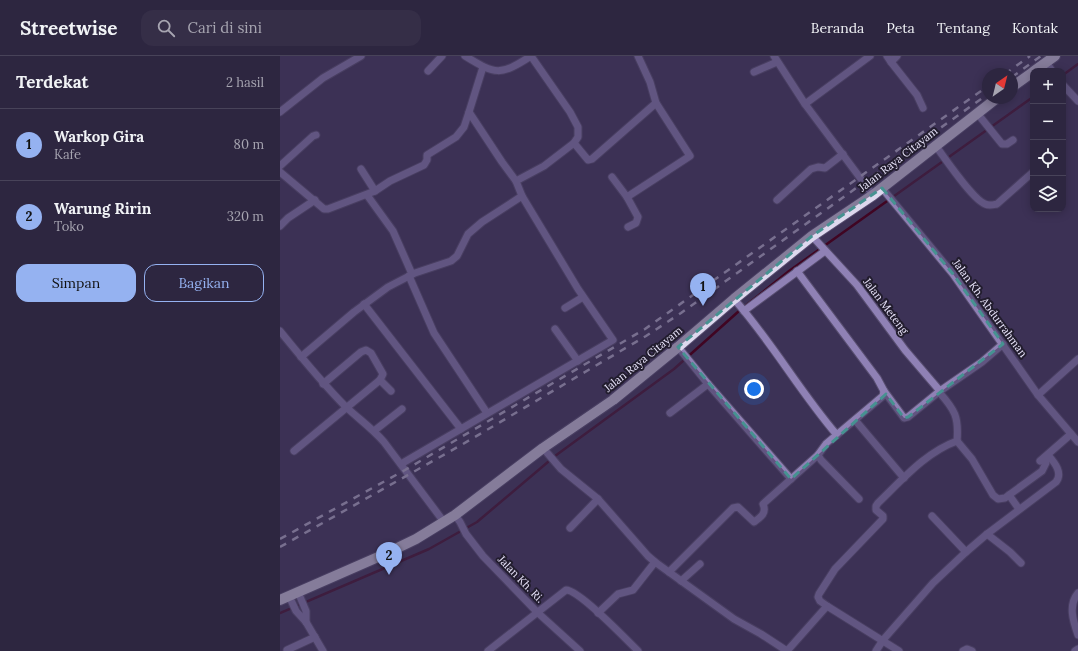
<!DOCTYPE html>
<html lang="id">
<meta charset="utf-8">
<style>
body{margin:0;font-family:Lora,serif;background:#352e47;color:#f1f3f6}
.controls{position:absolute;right:12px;top:12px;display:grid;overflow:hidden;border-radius:8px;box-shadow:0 2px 10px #0003}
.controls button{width:36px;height:36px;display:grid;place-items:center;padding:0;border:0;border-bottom:1px solid #484359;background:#2d2640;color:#f1f3f6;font:20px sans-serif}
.compass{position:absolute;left:702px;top:12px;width:36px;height:36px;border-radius:50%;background:#2d2640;box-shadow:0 2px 10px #0003;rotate:35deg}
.you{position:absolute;left:474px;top:333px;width:14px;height:14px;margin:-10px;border:3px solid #fff;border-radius:50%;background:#1a73e8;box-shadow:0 0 0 6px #1a73e833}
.badge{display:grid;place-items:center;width:26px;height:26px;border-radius:50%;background:#95b2f1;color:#111;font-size:13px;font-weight:700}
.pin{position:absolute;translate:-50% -33px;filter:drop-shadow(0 1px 2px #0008)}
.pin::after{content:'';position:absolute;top:21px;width:14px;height:12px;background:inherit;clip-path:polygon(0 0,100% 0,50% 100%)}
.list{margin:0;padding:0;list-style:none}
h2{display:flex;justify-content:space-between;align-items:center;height:52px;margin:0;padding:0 16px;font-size:17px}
h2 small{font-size:13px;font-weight:400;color:#a7a5b1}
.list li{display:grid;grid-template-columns:26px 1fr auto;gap:12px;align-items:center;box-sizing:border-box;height:72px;padding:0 16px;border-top:1px solid #484359}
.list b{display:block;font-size:15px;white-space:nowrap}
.list p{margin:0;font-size:13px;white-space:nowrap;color:#a7a5b1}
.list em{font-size:13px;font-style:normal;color:#a7a5b1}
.actions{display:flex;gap:8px;padding:12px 16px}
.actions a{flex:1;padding:9px 0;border:1px solid #95b2f1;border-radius:12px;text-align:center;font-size:14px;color:#95b2f1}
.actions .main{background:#95b2f1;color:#111}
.icon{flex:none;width:22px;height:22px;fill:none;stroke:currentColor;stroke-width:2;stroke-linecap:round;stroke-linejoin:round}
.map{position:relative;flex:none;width:798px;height:595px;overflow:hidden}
header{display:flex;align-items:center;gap:24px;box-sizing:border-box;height:56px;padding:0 20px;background:#2d2640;border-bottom:1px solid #484359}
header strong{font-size:19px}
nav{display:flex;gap:22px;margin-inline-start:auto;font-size:14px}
.search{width:280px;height:36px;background:#352e47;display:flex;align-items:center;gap:10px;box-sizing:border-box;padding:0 14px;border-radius:12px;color:#a7a5b1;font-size:15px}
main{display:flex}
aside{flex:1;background:#2d2640}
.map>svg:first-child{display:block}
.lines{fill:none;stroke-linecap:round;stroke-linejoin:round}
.stream{stroke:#400522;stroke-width:2.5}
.street-casing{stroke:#584e70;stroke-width:9}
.primary-casing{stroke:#584e70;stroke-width:12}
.street{stroke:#8f81b5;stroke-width:7}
.primary{stroke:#ddd8ee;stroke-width:10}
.rail{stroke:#c0bad4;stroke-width:2.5;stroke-dasharray:7 7;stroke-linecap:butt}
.marked{fill:none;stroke:#469291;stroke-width:3;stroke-dasharray:8 5;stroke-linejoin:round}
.labels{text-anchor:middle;stroke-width:4;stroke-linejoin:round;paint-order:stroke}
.street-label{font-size:11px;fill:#e9e4fb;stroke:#221d2e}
</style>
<header>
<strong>Streetwise</strong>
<div class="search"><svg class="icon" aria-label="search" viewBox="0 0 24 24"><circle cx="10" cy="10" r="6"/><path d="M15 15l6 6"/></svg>Cari di sini</div>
<nav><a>Beranda</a><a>Peta</a><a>Tentang</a><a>Kontak</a></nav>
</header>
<main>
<aside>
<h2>Terdekat<small>2 hasil</small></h2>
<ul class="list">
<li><span class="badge">1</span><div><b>Warkop Gira</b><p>Kafe</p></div><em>80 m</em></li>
<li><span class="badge">2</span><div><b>Warung Ririn</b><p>Toko</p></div><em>320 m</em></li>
</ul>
<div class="actions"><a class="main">Simpan</a><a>Bagikan</a></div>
</aside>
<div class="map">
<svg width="798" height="595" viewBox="0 0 798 595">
<rect width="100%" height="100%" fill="#3c3256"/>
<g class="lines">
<g class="stream">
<path d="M783 19 798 8"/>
<path d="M0 557 149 493 197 466 275 400 394 313 459 255 509 215 753 41"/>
</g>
<g class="street-casing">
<g id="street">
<path d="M185 0C216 19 220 20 251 0"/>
<path d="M251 0 290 56 298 71V81L294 87 308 104 312 103 376 47"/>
<path d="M494 0 525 48 593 139"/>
<path d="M607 0 611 6 617 0"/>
<path d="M611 6 637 39 643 52"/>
<path d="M766 6 772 15"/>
<path d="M203 11 189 56 222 106 236 125"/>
<path d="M148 15 162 0"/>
<path d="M474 16 497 6"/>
<path d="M783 29 798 45"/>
<path d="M525 48 590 0"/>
<path d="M0 56 43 22 81 0"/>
<path d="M697 57 722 88H727L733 84"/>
<path d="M655 89C665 102 692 143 705 148 709 150 712 149 717 148L753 116"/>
<path d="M0 110 33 80 36 79"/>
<path d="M81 113 95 135"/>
<path d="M0 116 44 153H48L95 135 110 125 144 109 147 104V99L176 81 184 71 189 56"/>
<path d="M332 121 347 141"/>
<path d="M602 132 673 218 758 339 798 386"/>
<path d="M87 139 113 175 132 218"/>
<path d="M497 144 531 113 538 111 545 112 563 98"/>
<path d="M0 170 8 162 35 144"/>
<path d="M348 171 356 167 358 161 347 141 410 100 376 47 370 26 358 0"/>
<path d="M532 180 577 229 625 294 660 335"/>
<path d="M517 215 597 322 604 335 603 340 546 388 538 399 541 404 579 443"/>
<path d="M129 220 154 277 207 357"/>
<path d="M454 243C492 286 520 336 557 379"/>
<path d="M84 248 181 373"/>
<path d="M285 252 303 241"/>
<path d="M464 255 545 195"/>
<path d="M275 273 298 305"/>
<path d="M0 275C21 301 42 327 66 351 79 363 93 373 104 386L164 466"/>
<path d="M21 301 74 256 108 231 135 217 171 205 177 200 188 178 202 166 242 140 236 125 264 110 294 87"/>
<path d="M100 324 111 335"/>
<path d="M428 328 511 423"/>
<path d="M604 335 624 362 628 361 660 335 702 306 723 288"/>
<path d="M758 339 798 303"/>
<path d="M390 357 428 328 398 291"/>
<path d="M575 364 624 422"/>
<path d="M94 375 122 353"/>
<path d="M677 385 692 403 713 439 718 443 725 442 729 439 762 415 766 407 765 402"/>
<path d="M263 392 281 413 318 443 368 500 375 506 454 563 481 578 507 595"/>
<path d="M14 395 100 324 103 318 91 297 86 294 81 296 43 328"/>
<path d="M760 405 791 378"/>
<path d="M121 408 333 284 298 233 242 140"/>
<path d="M729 439 739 453"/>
<path d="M175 459 180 466 186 478 203 500 257 556 300 595"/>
<path d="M652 460 686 496"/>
<path d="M290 472 318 443"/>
<path d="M707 478 730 496 741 507"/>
<path d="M389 516 453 452 458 451 474 466C481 461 487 457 483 448L538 399"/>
<path d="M401 525 420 508"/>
<path d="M18 536 26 555V566"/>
<path d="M798 537C788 549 793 565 798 579"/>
<path d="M9 540 16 555 26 566 43 595"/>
<path d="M547 550 540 545 538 541 539 538 555 513 603 463V460L596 454V450L598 447C622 424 646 396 677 385 679 361 675 354 659 336"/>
<path d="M318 557 338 538 353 534 375 506"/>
<path d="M7 594 35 581"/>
<path d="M208 595 286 534C299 534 347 584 358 595"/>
<path d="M507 595 547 550 619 595"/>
<path d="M596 595 603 584 653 527 686 496 707 478 776 426C783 417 775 407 768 399"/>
<path d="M683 595 687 593 692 595"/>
<path d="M795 595 798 593"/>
</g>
</g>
<g class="primary-casing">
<g id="primary">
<path d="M754 15 775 0"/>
<path d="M732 31 753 16"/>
<path d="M0 544 105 498 136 483 175 459 263 392 333 344 398 291 454 243 532 180 593 139 717 42"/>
</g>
</g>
<use href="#street" class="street"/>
<use href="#primary" class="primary"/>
<g class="rail">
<path d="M725 18 750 0"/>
<path d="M732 21 761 0"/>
<path d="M0 483 125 414 365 273 708 30"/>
<path d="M0 491 183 388 366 280 401 257 708 38"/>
</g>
</g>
<path d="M0 0H798V595H0ZM602 132 673 218 723 288 628 361 624 362 606 338 511 423 398 291 532 180Z" fill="#3c3256" fill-opacity=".55" fill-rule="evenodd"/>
<path class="marked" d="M602 132 673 218 723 288 628 361 624 362 606 338 511 423 398 291 532 180Z"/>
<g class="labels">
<g class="street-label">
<text transform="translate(618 103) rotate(-38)" y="4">Jalan Raya Citayam</text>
<text transform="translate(606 250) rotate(53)" y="4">Jalan Meteng</text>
<text transform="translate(710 252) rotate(54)" y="4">Jalan Kh. Abdurrahman</text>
<text transform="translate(363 303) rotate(-39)" y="4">Jalan Raya Citayam</text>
<text transform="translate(241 523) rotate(46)" y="4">Jalan Kh. Ri.</text>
</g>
</g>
</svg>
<div class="controls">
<button>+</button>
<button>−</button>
<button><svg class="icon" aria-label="locate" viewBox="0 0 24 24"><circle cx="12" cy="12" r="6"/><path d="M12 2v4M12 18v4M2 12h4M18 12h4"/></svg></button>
<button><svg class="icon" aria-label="layers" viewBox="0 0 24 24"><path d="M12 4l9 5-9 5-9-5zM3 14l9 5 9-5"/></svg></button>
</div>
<svg class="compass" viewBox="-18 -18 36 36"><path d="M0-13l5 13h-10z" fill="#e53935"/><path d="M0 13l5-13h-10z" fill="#a7a5b1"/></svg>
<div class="you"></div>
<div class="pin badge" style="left:423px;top:250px">1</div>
<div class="pin badge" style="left:109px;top:519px">2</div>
</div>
</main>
